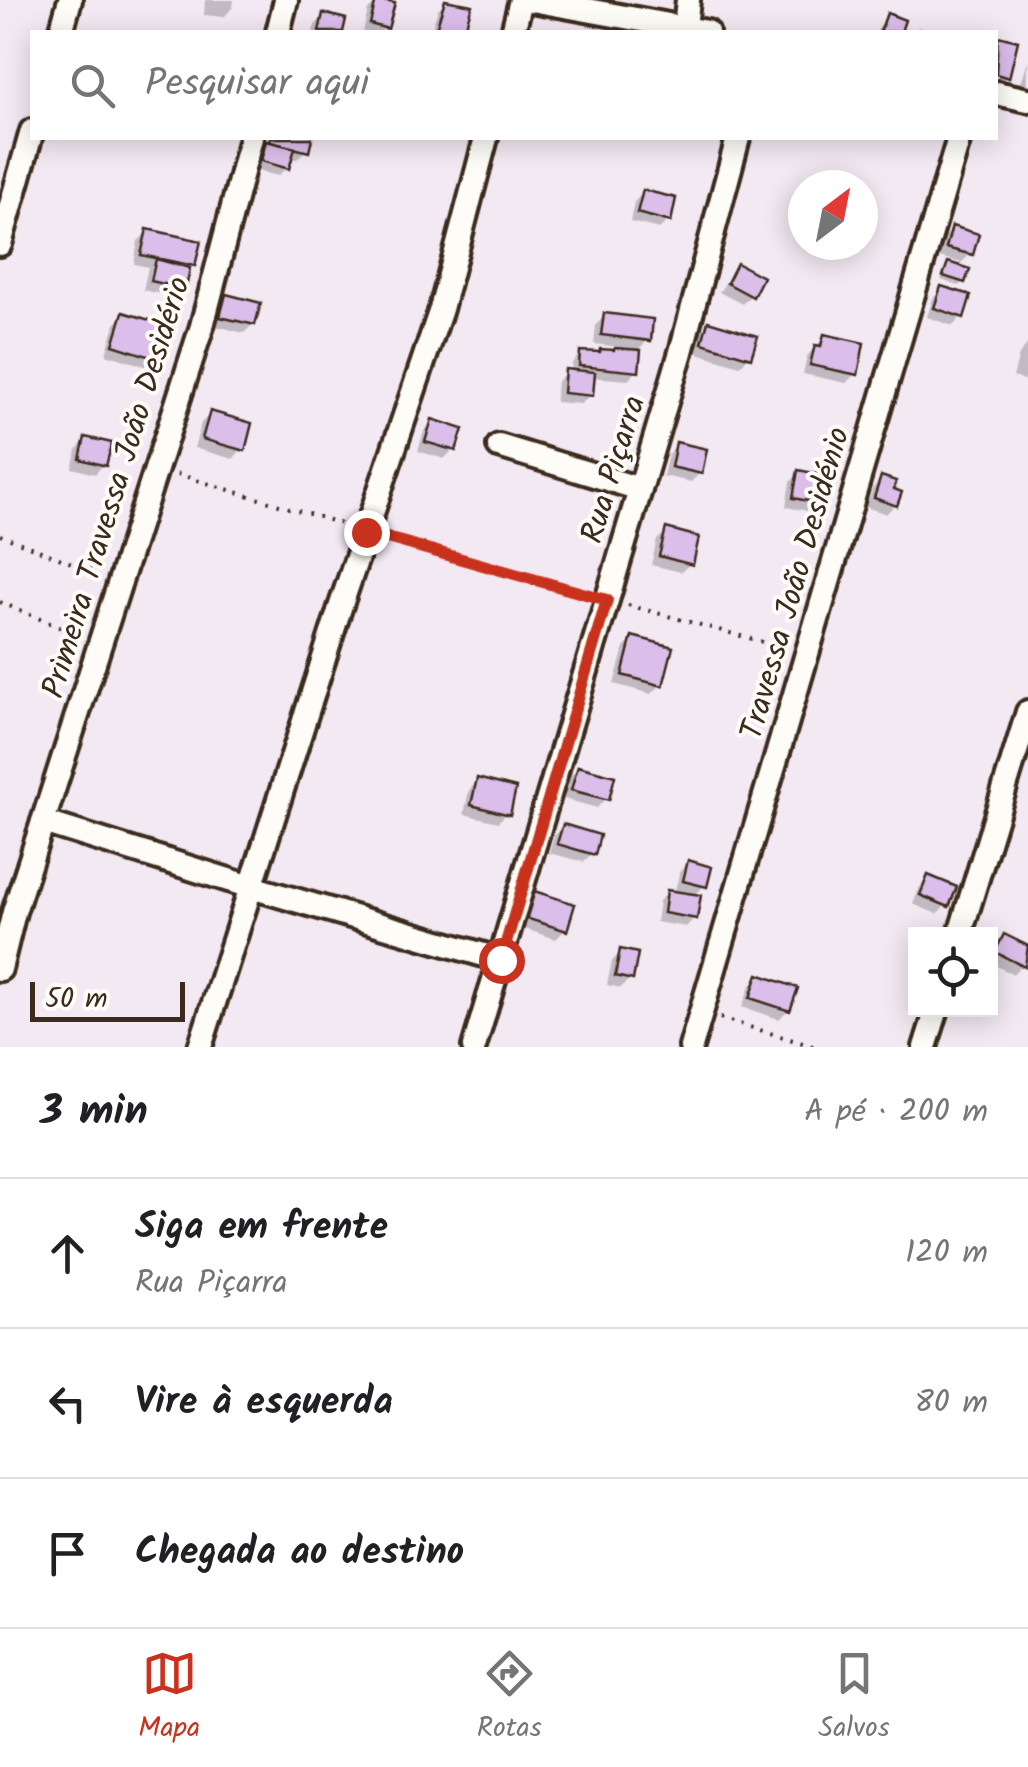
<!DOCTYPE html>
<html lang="pt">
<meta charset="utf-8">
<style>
body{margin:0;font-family:Kalam,sans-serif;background:#f6f6f6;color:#202124}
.controls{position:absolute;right:30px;bottom:30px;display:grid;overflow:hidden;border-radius:0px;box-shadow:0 5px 25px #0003}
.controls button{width:90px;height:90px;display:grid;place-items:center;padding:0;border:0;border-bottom:2px solid #e0e0e0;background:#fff;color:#202124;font:50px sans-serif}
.compass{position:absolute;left:788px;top:170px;width:90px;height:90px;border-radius:50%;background:#fff;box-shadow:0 5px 25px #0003;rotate:32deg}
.scale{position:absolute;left:30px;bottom:25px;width:155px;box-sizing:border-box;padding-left:10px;border:5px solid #3b2a1e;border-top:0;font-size:28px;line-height:35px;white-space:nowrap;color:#3b2a1e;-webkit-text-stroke:8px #fdfcf7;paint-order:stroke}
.stop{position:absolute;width:30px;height:30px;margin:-22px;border:8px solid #c8321e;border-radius:50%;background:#fff}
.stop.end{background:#c8321e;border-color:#fff;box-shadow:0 2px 10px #0008}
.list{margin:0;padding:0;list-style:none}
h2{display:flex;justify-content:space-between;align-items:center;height:130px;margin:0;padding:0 40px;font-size:42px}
h2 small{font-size:32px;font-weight:400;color:#757577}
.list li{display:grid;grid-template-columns:65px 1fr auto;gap:30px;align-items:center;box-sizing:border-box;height:150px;padding:0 40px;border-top:2px solid #e0e0e0}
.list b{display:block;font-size:38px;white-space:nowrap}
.list p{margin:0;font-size:32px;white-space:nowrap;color:#757577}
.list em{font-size:32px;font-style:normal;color:#757577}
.icon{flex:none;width:55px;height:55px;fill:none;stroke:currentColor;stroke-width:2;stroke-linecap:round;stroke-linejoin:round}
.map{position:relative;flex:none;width:1028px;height:1047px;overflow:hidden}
.search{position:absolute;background:#fff;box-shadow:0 5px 25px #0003;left:30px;right:30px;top:30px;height:110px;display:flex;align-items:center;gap:25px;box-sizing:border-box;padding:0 35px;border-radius:0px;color:#757577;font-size:38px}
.sheet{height:580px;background:#fff}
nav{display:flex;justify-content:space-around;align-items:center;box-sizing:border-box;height:140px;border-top:2px solid #e0e0e0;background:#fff;font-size:28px;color:#757577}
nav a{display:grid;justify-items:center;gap:5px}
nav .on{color:#c8321e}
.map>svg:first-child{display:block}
.shadow{fill:#0003}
.building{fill:#dcbeeb;stroke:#3b2a1e;stroke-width:2.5}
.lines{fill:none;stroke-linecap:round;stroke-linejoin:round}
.street-casing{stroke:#3b2a1e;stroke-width:30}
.path{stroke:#3b2a1e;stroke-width:4;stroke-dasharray:2.5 8;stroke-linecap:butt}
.street{stroke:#fdfcf7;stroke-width:22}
.route{stroke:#c8321e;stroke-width:12}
.labels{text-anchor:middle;stroke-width:8;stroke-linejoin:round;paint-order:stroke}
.street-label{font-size:32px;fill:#3b2a1e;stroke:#fdfcf7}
</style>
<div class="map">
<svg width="1028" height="1047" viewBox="0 0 1028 1047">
<rect width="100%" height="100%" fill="#f3e9f3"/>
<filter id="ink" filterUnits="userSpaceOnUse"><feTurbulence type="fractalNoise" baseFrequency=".01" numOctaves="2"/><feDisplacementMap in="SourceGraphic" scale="20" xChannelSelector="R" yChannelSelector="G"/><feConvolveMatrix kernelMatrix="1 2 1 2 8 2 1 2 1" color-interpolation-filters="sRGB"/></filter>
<g filter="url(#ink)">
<g class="shadow">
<path d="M205 0H234L233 7 224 17 204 15Z"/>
<path d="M447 0 469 7 461 32H431L438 9Z"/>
<path d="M378 1 386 27 381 32H363L368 10Z"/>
<path d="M324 16 343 21 340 32H313L315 25Z"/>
<path d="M887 16 902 22 898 32H876Z"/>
<path d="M918 27 934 31 933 32H913Z"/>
<path d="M999 39 1007 76 998 85 996 42Z"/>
<path d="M1028 60V85L1021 83Z"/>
<path d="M266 138H310L306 150 297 159 290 158 287 167 278 176 253 170Z"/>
<path d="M643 193 669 220 659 229 630 222 634 202Z"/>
<path d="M953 229 971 254 961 263 939 257 944 238Z"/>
<path d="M147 232 193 265 187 271 184 288 174 297 143 290 148 267 134 264 138 241Z"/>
<path d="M949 264 963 282 959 286 941 280Z"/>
<path d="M737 266 751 295 742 304 719 292Z"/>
<path d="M942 289 962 316 953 326 927 317 933 298Z"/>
<path d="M226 297 253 324 244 333 212 325 217 306Z"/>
<path d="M124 314 158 358 148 367 106 354 115 324Z"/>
<path d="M605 315 648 340 638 350 637 371 628 380 592 377 590 395 581 404 555 402 557 381 566 372H571L572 363 581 353 636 352 637 349 594 344 596 325Z"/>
<path d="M709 324 749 357 740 366 694 352 700 333Z"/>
<path d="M825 336 855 374 846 383 803 374 807 356Z"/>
<path d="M1028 343V381L1013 377 1019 355Z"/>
<path d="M210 414 242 449 233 459 194 448 201 423Z"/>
<path d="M433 422 453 450 444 459 418 451 424 431Z"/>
<path d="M86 439 104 464 95 474 72 468 77 449Z"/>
<path d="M677 445 700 473 691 482 663 476 668 454Z"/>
<path d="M799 473 822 502 813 512 786 507 790 482Z"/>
<path d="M882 479 895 505 886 514 866 507 873 488Z"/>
<path d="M667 531 691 563 681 572 651 565 657 540Z"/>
<path d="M633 639 661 685 651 694 614 684 624 648Z"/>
<path d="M578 768 606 798 597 808 564 799 569 777Z"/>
<path d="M478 781 507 813 498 822 464 814 469 790Z"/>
<path d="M563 827 593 853 584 862 549 853 554 836Z"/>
<path d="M689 863 704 886 694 896 695 917 686 927 656 922 659 901 668 892 674 893 680 872Z"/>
<path d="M929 878 946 905 937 914 913 904 920 887Z"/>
<path d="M522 902 565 930 556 939 515 926Z"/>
<path d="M1004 937 1028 949 1022 965 1013 974 990 963 995 946Z"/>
<path d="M621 952 630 978 621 988 607 985 612 961Z"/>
<path d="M759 977 788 1010 779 1019 742 1007 750 986Z"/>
</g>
<g class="building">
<path d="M376 0 395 3 388 29 370 24Z"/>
<path d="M445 0 472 5 464 32H435Z"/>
<path d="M323 13 346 19 343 32H319Z"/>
<path d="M887 13 905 20 901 32H880Z"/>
<path d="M998 36 1018 41 1009 78 996 74Z"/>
<path d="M271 138H312L309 152 270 142Z"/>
<path d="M266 141 295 148 289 169 261 161Z"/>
<path d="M643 190 676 198 671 222 637 213Z"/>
<path d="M952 226 979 234 973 255 946 248Z"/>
<path d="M147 229 201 241 195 266 141 255Z"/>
<path d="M156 259 190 268 186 289 151 281Z"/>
<path d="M948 262 970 269 965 283 943 276Z"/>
<path d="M737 263 763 277 753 297 727 283Z"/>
<path d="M941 286 971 295 964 318 934 308Z"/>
<path d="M226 294 261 303 255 325 220 317Z"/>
<path d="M123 312 170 326 160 360 113 345Z"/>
<path d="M604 313 653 319 651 341 601 335Z"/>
<path d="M708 321 758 336 751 358 702 343Z"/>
<path d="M824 334 864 343 858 375 810 365 815 345 821 346Z"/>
<path d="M615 348 641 350 639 372 579 366 580 351 600 352V349L614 350Z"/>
<path d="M565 369 595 372 593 396 563 393Z"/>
<path d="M210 411 252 423 245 451 202 439Z"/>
<path d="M432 419 463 429 456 451 425 442Z"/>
<path d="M85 437 112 443 106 466 80 459Z"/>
<path d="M676 442 707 449 702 474 671 467Z"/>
<path d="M798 470 829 476 824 504 793 498Z"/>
<path d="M881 476 896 481 894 489 902 492 897 506 874 498Z"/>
<path d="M666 528 699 537 693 565 659 556Z"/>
<path d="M632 636 673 647 663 686 622 675Z"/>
<path d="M578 766 615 776 609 800 571 790Z"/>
<path d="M477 778 516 788 510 815 471 805Z"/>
<path d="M563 824 600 835 595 855 557 844Z"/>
<path d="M688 860 712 867 707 887 683 881Z"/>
<path d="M928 875 957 887 949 907 920 895Z"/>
<path d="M531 890 575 904 567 931 522 917Z"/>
<path d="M667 890 701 895 697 919 664 913Z"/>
<path d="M1004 934 1028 946 1025 967 995 952Z"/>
<path d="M620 949 638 953 633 980 615 976Z"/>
<path d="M758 974 798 988 790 1011 750 998Z"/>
</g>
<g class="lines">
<g class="street-casing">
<g id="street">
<path d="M532 0 707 32"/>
<path d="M685 27 688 0"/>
<path d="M61 32 70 0"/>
<path d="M278 32 286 0"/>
<path d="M513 32 521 0"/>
<path d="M996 93 1028 100"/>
<path d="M0 244 32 131"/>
<path d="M499 446 640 489"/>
<path d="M43 822 251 887 501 960"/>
<path d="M960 934 1028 712"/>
<path d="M0 969 14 912 202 326 251 138"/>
<path d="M200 1047 340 608 441 309 486 138"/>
<path d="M474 1047 681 352 738 138"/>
<path d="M691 1047 959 138"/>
<path d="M925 1047 937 1009"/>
</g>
</g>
<g class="path">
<path d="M177 474 345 525"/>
<path d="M0 535 97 573"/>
<path d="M388 538 585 593"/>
<path d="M0 602 78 635"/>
<path d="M628 605 788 649"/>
<path d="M720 1018 816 1047"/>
</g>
<use href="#street" class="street"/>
</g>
</g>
<g class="lines" filter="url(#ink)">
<path class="route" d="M366 532 607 600 501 960"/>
</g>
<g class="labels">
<g class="street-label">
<text transform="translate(612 469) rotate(-73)" y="11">Rua Piçarra</text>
<text transform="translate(115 487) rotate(-73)" y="11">Primeira Travessa João Desidério</text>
<text transform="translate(794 583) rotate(-74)" y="11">Travessa João Desidénio</text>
</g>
</g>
</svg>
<div class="controls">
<button><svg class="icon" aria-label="locate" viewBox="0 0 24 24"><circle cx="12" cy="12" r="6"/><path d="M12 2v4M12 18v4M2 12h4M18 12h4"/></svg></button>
</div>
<svg class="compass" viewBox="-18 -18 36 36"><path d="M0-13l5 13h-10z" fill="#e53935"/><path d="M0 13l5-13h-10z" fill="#757577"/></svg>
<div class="scale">50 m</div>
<div class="stop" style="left:501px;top:960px"></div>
<div class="stop end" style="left:366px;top:532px"></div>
<div class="search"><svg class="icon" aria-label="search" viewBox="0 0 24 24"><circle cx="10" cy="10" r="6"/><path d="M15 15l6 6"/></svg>Pesquisar aqui</div>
</div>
<section class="sheet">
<h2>3 min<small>A pé · 200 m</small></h2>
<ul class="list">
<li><svg class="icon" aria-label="ahead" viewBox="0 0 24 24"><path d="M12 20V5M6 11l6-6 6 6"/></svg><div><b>Siga em frente</b><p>Rua Piçarra</p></div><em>120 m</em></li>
<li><svg class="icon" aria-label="left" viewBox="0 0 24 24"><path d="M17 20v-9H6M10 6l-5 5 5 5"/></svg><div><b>Vire à esquerda</b></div><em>80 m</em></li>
<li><svg class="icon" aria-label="arrive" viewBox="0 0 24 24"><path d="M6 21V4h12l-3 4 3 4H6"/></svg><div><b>Chegada ao destino</b></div></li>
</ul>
</section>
<nav>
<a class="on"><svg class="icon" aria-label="map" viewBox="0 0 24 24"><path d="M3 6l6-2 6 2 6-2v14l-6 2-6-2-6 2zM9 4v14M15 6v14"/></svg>Mapa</a>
<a><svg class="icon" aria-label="directions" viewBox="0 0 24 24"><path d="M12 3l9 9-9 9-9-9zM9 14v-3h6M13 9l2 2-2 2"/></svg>Rotas</a>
<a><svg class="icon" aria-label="saved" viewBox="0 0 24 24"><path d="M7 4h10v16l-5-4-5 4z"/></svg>Salvos</a>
</nav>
